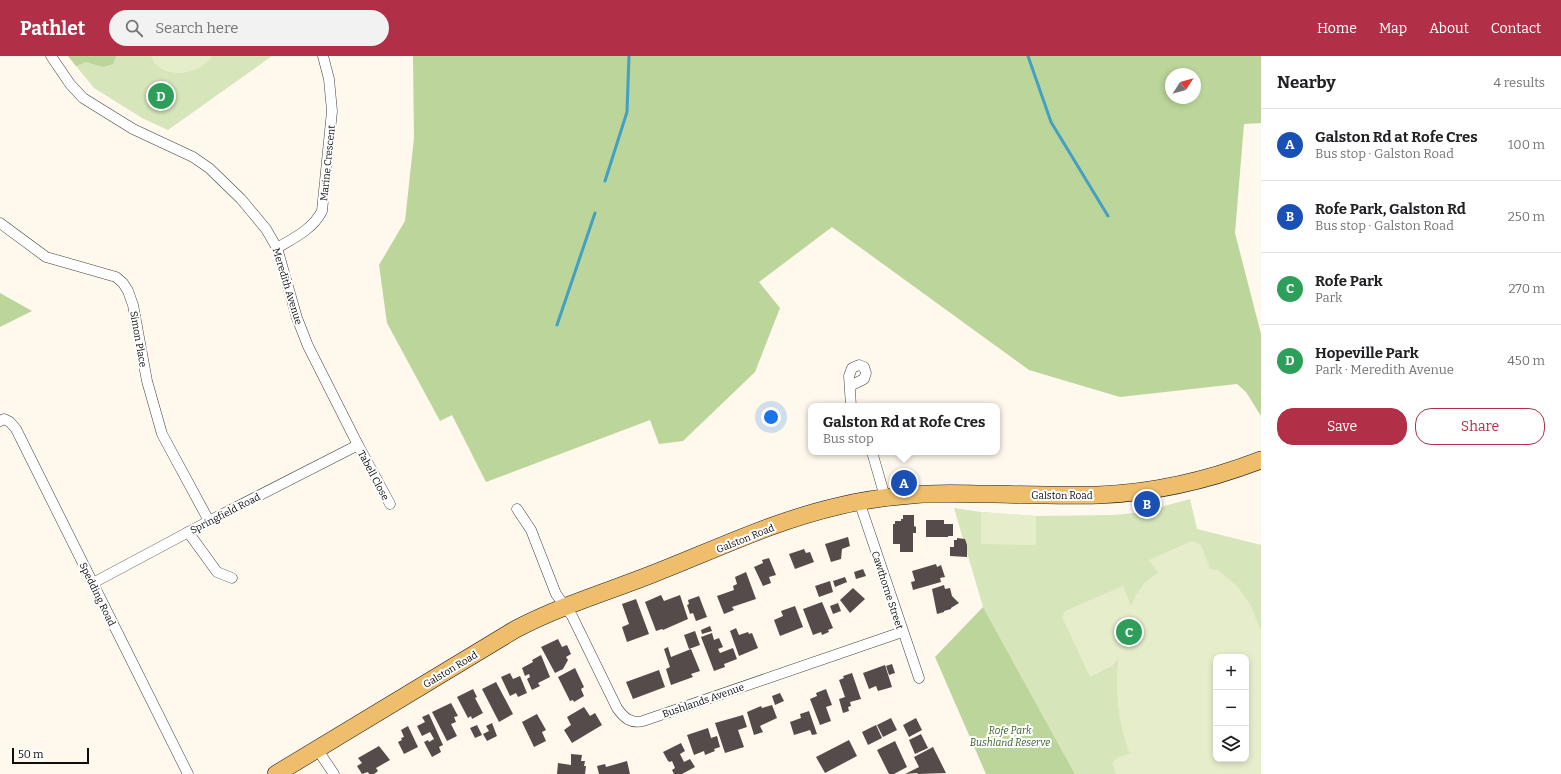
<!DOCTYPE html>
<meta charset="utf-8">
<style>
body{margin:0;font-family:Bitter,serif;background:#f2f2f2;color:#202124}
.controls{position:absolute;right:12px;bottom:12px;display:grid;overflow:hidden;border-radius:8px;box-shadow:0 2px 6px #0003}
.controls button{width:36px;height:36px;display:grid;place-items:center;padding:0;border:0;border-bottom:1px solid #e0e0e0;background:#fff;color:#202124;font:20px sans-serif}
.compass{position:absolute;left:1165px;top:12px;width:36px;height:36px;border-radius:50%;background:#fff;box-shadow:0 2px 6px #0003;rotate:54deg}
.scale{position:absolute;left:12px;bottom:10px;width:77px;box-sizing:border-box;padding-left:4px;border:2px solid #0d0d0d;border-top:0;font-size:11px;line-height:14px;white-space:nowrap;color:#0d0d0d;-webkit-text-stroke:3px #fff;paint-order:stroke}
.you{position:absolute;left:771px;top:361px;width:14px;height:14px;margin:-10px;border:3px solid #fff;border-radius:50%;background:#1a73e8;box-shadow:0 0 0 6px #1a73e833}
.badge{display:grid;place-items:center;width:26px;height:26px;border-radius:50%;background:#b13047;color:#fff;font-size:13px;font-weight:700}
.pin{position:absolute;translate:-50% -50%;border:2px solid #fff;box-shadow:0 1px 4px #0006}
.popup{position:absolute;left:808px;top:347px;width:192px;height:52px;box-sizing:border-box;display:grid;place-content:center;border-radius:8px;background:#fff;filter:drop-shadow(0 1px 3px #0005);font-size:13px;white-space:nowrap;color:#757577}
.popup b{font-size:15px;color:#202124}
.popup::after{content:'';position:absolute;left:50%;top:100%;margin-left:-8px;border:8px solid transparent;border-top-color:#fff}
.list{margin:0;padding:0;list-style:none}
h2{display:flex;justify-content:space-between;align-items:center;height:52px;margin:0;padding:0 16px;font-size:17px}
h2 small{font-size:13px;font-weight:400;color:#757577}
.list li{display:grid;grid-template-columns:26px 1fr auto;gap:12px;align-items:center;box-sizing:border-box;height:72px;padding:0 16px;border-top:1px solid #e0e0e0}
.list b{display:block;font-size:15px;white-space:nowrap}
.list p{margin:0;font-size:13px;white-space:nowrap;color:#757577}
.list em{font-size:13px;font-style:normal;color:#757577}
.actions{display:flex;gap:8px;padding:12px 16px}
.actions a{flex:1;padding:9px 0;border:1px solid #b13047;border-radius:16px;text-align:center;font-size:14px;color:#b13047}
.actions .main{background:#b13047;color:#fff}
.icon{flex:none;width:22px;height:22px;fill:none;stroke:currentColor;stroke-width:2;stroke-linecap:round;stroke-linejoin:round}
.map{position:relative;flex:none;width:1261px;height:718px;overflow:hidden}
header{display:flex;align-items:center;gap:24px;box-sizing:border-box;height:56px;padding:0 20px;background:#b13047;color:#fff}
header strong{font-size:19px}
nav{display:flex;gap:22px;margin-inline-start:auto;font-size:14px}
.search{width:280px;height:36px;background:#f2f2f2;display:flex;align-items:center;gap:10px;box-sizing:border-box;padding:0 14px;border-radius:22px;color:#757577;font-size:15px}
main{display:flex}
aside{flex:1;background:#fff}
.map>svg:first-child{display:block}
.green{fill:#d6e5ba;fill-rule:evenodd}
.forest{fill:#bcd59a;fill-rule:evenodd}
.pitch{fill:#e6edcb;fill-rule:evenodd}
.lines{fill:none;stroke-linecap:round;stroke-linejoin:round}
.stream{stroke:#43a0c2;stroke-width:3}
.building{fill:#544c4a}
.minor-casing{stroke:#404040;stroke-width:11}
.primary-casing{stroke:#1e1e1e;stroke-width:18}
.minor{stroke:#fff;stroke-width:10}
.primary{stroke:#eebe6d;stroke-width:17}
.labels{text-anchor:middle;stroke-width:4;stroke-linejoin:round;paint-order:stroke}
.street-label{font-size:10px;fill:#0d0d0d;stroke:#fff}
.park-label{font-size:10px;font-style:italic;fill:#375f22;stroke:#fff}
</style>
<header>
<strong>Pathlet</strong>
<div class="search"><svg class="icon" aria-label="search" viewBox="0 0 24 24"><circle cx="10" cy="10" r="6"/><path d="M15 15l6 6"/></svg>Search here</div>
<nav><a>Home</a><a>Map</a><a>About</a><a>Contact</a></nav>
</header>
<main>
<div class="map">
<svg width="1261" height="718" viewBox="0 0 1261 718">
<rect width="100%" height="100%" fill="#fef8ed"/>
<g class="green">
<path d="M68 0H272L168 74 142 62 94 32Z"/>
<path d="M1190 443 1197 473 1261 489V718H1075L983 551 954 452 981 456 1036 460 1114 459 1143 456ZM1216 601H1246V703H1216Z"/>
</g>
<g class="forest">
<path d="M68 0H116L113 8 103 11 86 6 76 10Z"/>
<path d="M413 0H1261V67L1244 68 1235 177 1261 278V360L1246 336 1237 328 1120 341 1029 314 832 171 759 226 780 252 755 316 683 385 659 388 650 364 486 426 452 359 440 365 387 267 379 209 405 165 414 82ZM1171 18H1195V42H1171Z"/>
<path d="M0 237 32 255 0 271Z"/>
<path d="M983 551 1075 718H986L935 601Z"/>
</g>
<g class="pitch">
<path d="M151 0H212C201 20 159 25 151 0Z"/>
<path d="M981 456 1036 460V489L981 488Z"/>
<path d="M1192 485 1201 489 1210 513 1218 514 1238 531 1250 548 1261 575V718H1116L1112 707C1117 701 1122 699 1130 698 1118 667 1115 636 1118 603L1112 610 1090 621 1062 561 1065 555 1123 530 1131 550C1139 534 1142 526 1158 517L1149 504ZM1216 601H1246V703H1216Z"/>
</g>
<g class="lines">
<g class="stream">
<path d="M1028 0 1051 66 1108 160"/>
<path d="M605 125 627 56 629 0"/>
<path d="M557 269 595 157"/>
</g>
</g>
<g class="building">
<path d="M903 459H914V470L916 471V477H913V496H900V488H893V468H895V465H901V463H903Z"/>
<path d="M926 464H944V468H953V480H948V481H926Z"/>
<path d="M848 481 850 490 842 493 841 503 831 506 825 488Z"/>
<path d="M957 482 965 483 967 489V501L950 500V491H954V484H957Z"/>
<path d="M804 493 806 497 810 496 814 506 795 513 789 498Z"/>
<path d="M769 502 776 519 769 521 771 527 763 530 754 511 763 507 762 504Z"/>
<path d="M936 508 937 511 941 509 945 521 940 522 941 526 913 534 911 526 915 525 912 515Z"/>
<path d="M863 513 866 520 856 523 854 516Z"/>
<path d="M746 516 756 543 732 551 734 554 724 558 717 540 734 534 733 530 737 528 735 521Z"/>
<path d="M845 521 847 526 835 531 833 525Z"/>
<path d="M830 525 833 536 819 541 815 530Z"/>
<path d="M944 529 945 533 950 532 952 540 959 547 951 552V553L944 555V556L937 558 932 533Z"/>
<path d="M853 532 865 543 850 557 840 544Z"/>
<path d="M661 539 664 545 680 539 688 563 663 574 662 573 656 575 645 546Z"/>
<path d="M699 540 707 561 696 565 693 557 690 558 687 549 689 548 688 544Z"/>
<path d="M636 543 649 578 627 586 622 571 629 568 622 548Z"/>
<path d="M822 546 833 572 828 574 829 576 822 579 821 576 813 579 803 553Z"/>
<path d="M838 547 841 555 833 558 830 550Z"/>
<path d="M795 550 803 571 780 580 774 564 783 560 781 555Z"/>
<path d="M710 570 712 575 702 578 701 574Z"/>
<path d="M736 572 739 579 748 576 749 578 752 577 758 592 739 600 730 575Z"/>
<path d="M695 575 700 589 689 593 684 579Z"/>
<path d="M712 577 714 584 719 582 723 591 718 593 720 597 733 592 737 603 724 608 725 611 714 615 701 581Z"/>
<path d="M558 583 562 591 567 589 571 598 566 601 568 604 563 613 555 617 541 591Z"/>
<path d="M668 591 671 601 691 593 700 615 691 618 693 621 671 629 666 613 670 611 664 593Z"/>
<path d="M541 599 550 621 538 627 540 630 532 634 527 623 530 621 529 618 525 620 522 612 533 606 532 604Z"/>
<path d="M892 608 895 617 889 619 886 610Z"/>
<path d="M885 609 892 631 878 635 876 630 869 633 863 617Z"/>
<path d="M575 612 584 631 581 633 584 640 574 646 573 644 570 645 558 621Z"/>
<path d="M659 614 665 631 633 643 626 626Z"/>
<path d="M510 617 513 623 520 620 527 637 518 641 516 637 510 640 501 621Z"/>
<path d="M852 617 861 643 850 646 851 650 848 651 849 655 843 657 839 643 845 641 839 624 844 622 843 620Z"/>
<path d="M496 626 513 658 499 666 482 633Z"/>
<path d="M473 633 477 641 475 642 483 657 472 663 471 660 468 662 457 641Z"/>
<path d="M826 633 832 649 826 651 831 665 820 669 810 643 817 640 816 637Z"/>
<path d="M780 637 784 645 775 649 772 640Z"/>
<path d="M451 647 458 660 454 661 456 666 451 668 457 680 447 685 432 656Z"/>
<path d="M772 649 777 662 760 670 763 676 754 679 747 656 761 650 762 652Z"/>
<path d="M584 651 590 660 595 657 602 669 572 687 564 674 571 669 567 661Z"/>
<path d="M809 655 817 678 812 679 810 674 794 679 790 666 801 662 800 658Z"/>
<path d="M429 658 443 689 439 691 441 696 432 701 424 686 428 684 429 686 434 683 430 676 422 680 417 670 425 666 422 661Z"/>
<path d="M537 658 546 674 542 676 546 685 534 691 522 666Z"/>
<path d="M743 659 747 671 738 674 744 691 725 697 715 667Z"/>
<path d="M891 662 897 674 883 681 877 669Z"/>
<path d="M916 662 922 674 909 681 903 669Z"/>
<path d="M492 667 497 680 487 685 483 678 489 675 486 670Z"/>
<path d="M477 669 482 679 475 682 470 672Z"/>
<path d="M876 669 882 682 868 689 862 676Z"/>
<path d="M408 670 418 691 404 698 398 686 402 684 401 682 404 681 401 674Z"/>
<path d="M708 672 711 682 717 680 720 691 714 693 715 695 705 699 704 695 694 699 687 679Z"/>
<path d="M921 678 928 692 915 698 909 684Z"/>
<path d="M849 684 857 700 825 717 816 701Z"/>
<path d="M895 685 907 711 894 718H889L877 694Z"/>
<path d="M681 687 685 695 680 698 684 706 690 703 695 711 682 718H674L672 714 675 712 672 705 670 706 668 705 663 696Z"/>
<path d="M379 690 390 704 376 712 378 715 374 718H369L368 716 362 718 357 710 362 707 358 702Z"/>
<path d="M933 691 946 717 918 718 917 717 905 718 919 711 914 701Z"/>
<path d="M571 698 582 699 581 705H585L584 710H586L585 718H557L558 707 571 709Z"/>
<path d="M627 705 630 718H599L597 710 605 708 606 711Z"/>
</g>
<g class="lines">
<g class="minor-casing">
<g id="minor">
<path d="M51 0 70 28 83 42 133 73 193 101 209 112 241 143 266 173 277 192 297 262 308 290 358 389 390 448"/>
<path d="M0 167 46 201 116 221 123 227 128 235 133 249 147 325 162 378 209 465"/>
<path d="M277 192C294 182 313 173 322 155L332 55 329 23 323 0"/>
<path d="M850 330 864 323 866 317 864 311 859 309 852 312 849 320 851 350"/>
<path d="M0 365 4 363 10 366 16 373 188 718"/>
<path d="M872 396 885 441"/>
<path d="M859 445 919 622"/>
<path d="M517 453 531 474 556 538 572 560 617 652C624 662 631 668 643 665L902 576"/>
<path d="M188 476 217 516 232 522"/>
<path d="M93 527 209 465 358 389"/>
<path d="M317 693 334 718"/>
</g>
</g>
<g class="primary-casing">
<path id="primary" d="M276 718 516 573C560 550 604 537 650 519 712 495 773 465 839 450 863 444 887 441 912 439 939 436 966 438 993 438 1028 439 1063 440 1098 439 1154 437 1209 424 1261 404"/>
</g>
<use href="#minor" class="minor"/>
<use href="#primary" class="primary"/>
</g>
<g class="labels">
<g class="street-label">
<text transform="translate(327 107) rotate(-84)" y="4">Marine Crescent</text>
<text transform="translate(288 230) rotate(73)" y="4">Meredith Avenue</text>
<text transform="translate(139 283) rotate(80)" y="4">Simon Place</text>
<text transform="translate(374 419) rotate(62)" y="4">Tabell Close</text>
<text x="1062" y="443">Galston Road</text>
<text transform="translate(225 457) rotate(-27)" y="4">Springfield Road</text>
<text transform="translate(745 482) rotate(-22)" y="4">Galston Road</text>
<text transform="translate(888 534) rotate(72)" y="4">Cawthorne Street</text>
<text transform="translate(98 538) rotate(64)" y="4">Spedding Road</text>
<text transform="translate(450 613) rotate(-31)" y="4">Galston Road</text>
<text transform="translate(703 644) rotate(-19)" y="4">Bushlands Avenue</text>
</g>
<g class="park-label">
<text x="1010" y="678">Rofe Park<tspan x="1010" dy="12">Bushland Reserve</tspan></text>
</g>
</g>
</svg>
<div class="controls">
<button>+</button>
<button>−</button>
<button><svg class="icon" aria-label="layers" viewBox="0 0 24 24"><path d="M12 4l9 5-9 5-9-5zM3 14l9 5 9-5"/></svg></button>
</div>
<svg class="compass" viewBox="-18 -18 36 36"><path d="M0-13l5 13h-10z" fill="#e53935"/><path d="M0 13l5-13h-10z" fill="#757577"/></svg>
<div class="scale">50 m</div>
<div class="you"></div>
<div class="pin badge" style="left:904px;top:427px;background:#1a4fb4">A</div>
<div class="popup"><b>Galston Rd at Rofe Cres</b>Bus stop</div>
<div class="pin badge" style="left:1147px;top:448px;background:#1a4fb4">B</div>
<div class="pin badge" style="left:1129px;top:576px;background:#2e9e5b">C</div>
<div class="pin badge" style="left:161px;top:40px;background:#2e9e5b">D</div>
</div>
<aside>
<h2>Nearby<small>4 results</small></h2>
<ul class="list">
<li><span class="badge" style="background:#1a4fb4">A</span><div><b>Galston Rd at Rofe Cres</b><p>Bus stop · Galston Road</p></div><em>100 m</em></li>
<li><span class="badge" style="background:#1a4fb4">B</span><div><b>Rofe Park, Galston Rd</b><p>Bus stop · Galston Road</p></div><em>250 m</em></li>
<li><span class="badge" style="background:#2e9e5b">C</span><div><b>Rofe Park</b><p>Park</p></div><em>270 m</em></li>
<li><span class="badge" style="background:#2e9e5b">D</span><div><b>Hopeville Park</b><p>Park · Meredith Avenue</p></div><em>450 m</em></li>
</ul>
<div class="actions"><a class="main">Save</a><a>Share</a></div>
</aside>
</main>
